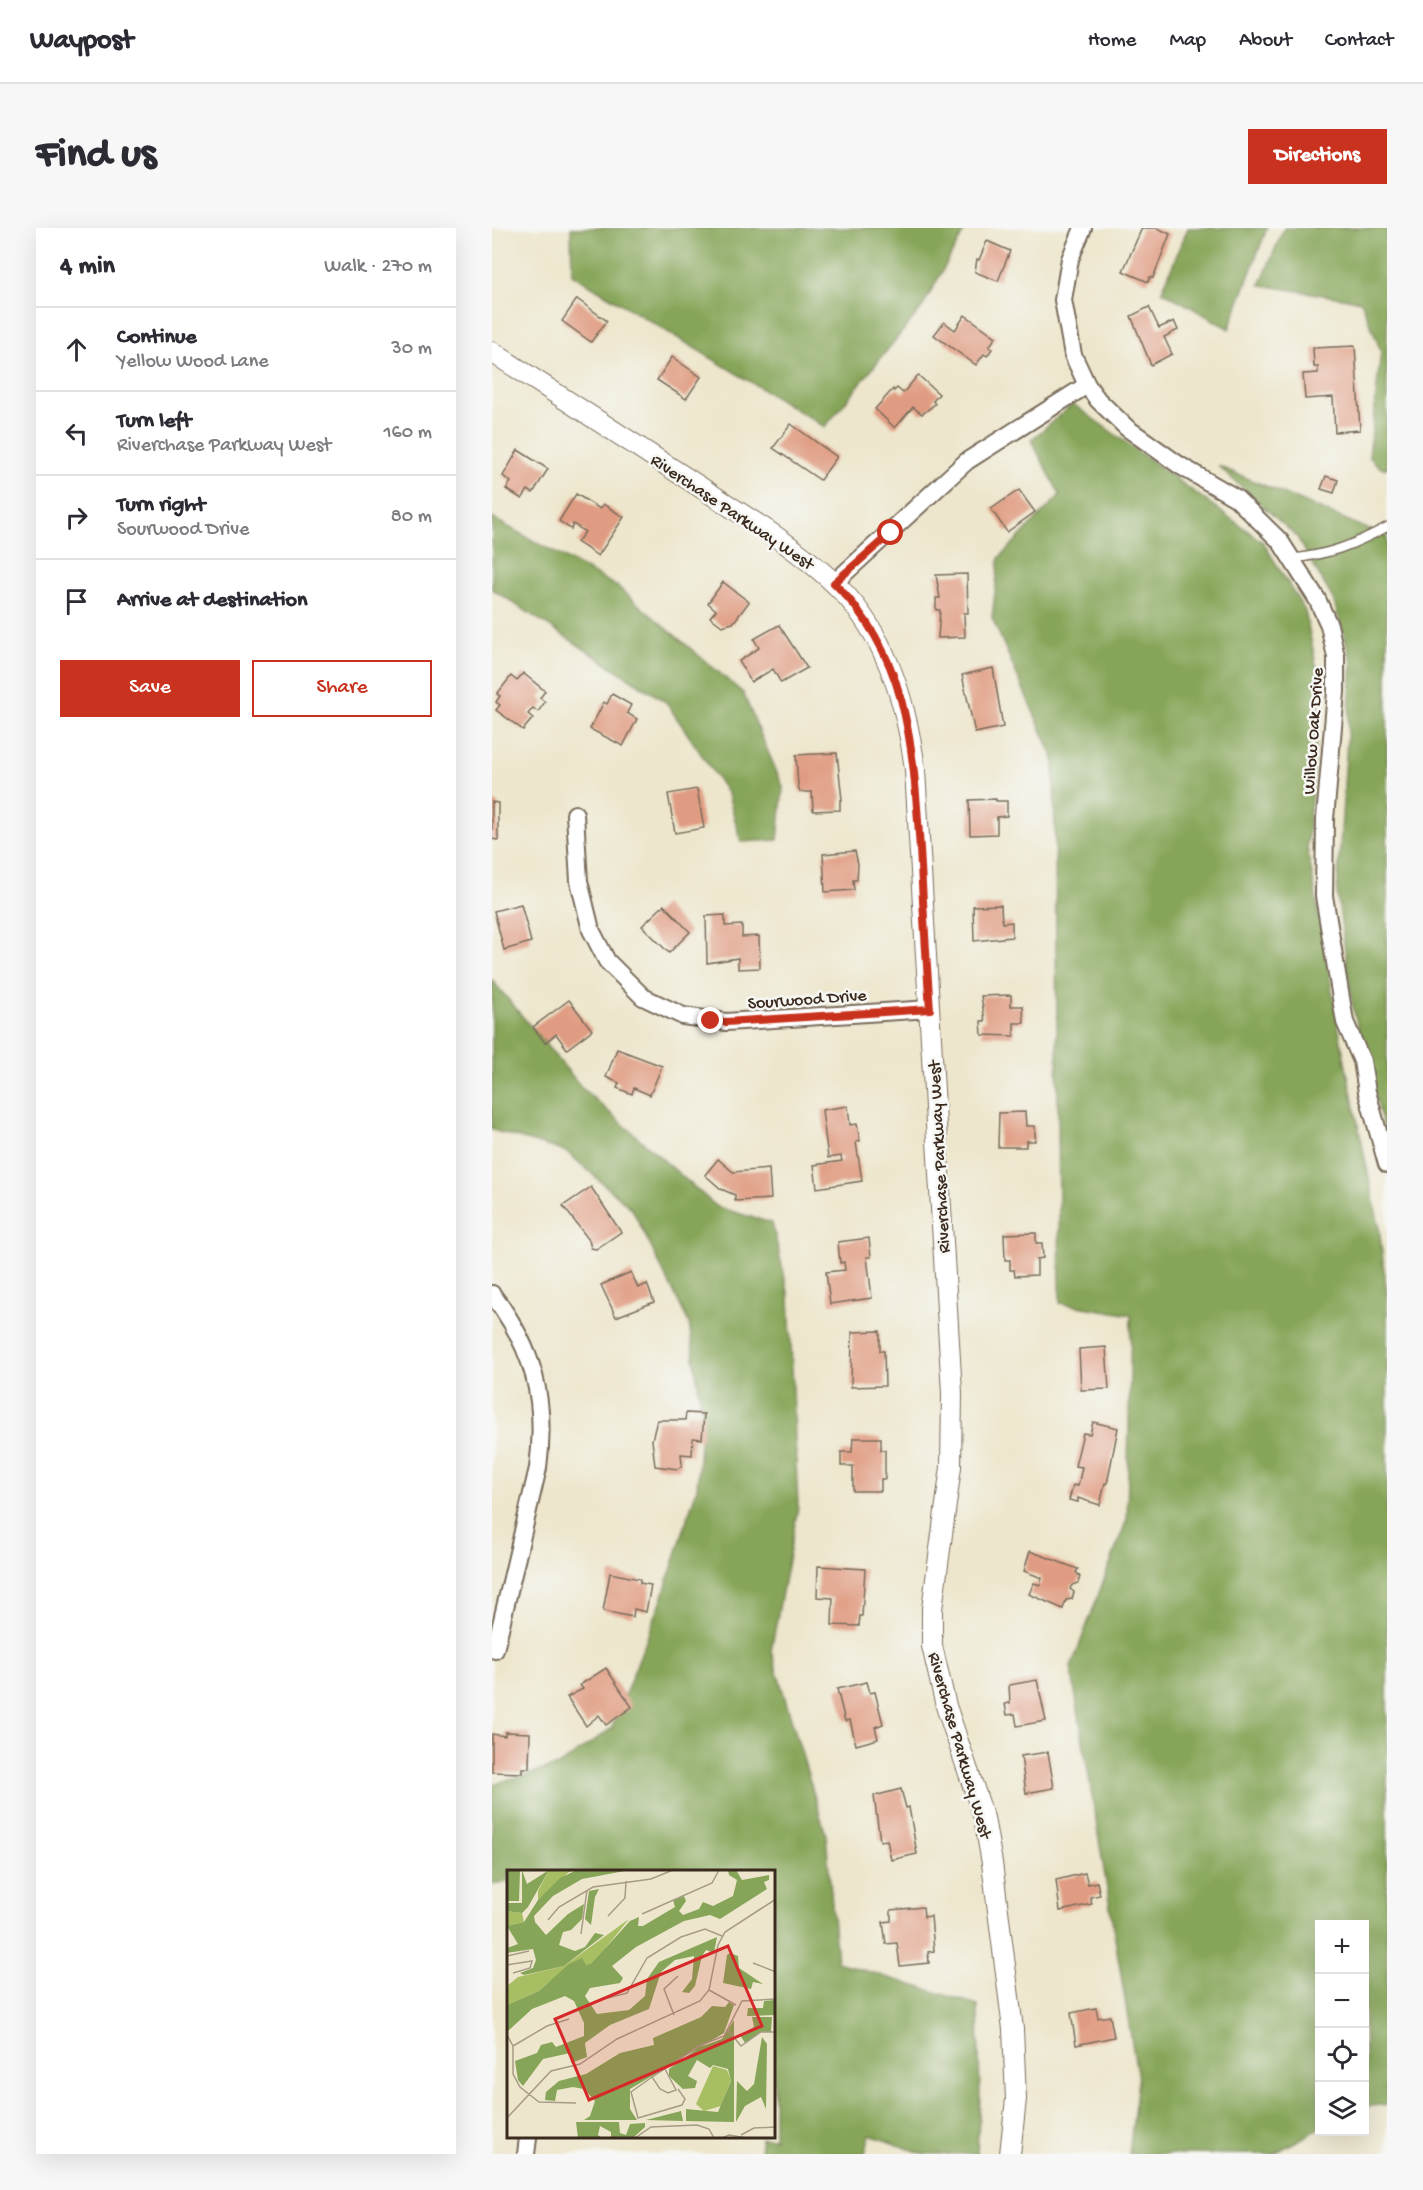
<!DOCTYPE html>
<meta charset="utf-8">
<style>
body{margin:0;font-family:"Gochi Hand",sans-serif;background:#f7f7f7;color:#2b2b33}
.controls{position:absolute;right:18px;bottom:18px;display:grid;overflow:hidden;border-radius:0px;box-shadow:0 6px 24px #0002}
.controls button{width:54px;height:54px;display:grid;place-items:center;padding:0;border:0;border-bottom:2px solid #e1e1e2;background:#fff;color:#2b2b33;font:30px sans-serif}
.stop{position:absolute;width:18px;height:18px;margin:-14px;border:4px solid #c8321e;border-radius:50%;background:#fff}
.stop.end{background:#c8321e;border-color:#fff;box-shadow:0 2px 6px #0008}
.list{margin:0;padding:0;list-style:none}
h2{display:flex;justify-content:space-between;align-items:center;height:78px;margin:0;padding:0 24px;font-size:26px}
h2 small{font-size:20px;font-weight:400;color:#7c7c81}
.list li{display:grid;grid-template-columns:39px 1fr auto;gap:18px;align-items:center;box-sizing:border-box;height:84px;padding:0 24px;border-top:2px solid #e1e1e2}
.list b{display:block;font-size:22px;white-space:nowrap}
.list p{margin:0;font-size:20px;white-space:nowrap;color:#7c7c81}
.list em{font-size:20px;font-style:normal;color:#7c7c81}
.actions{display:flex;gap:12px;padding:18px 24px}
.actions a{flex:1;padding:14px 0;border:2px solid #c8321e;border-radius:0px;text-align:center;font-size:21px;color:#c8321e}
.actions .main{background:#c8321e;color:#fff}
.icon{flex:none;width:33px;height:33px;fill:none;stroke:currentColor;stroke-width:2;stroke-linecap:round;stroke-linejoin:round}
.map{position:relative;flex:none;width:895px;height:1926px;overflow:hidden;border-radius:0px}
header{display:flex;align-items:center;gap:36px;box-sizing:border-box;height:84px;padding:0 30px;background:#fff;border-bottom:2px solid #e1e1e2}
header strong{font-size:28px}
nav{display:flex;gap:33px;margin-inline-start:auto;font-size:21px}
.intro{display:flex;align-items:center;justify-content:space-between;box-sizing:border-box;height:144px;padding:0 36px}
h1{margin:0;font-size:42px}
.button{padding:15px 27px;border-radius:0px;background:#c8321e;color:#fff;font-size:21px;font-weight:700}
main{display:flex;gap:36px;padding:0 36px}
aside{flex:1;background:#fff;border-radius:0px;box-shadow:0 6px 24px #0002}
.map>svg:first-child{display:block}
.forest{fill:#86a558;stroke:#60683b;stroke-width:1.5}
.building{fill:#e09c82}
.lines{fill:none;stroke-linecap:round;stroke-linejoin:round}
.service-casing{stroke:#796c5b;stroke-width:11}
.minor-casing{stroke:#796c5b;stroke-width:20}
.tertiary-casing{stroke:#796c5b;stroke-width:22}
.service{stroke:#fff;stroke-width:8}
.minor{stroke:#fff;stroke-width:16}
.tertiary{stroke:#fff;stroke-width:20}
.route{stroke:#c8321e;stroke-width:8}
.labels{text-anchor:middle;stroke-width:5;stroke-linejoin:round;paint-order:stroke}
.street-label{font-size:18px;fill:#3b2a1e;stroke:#f6f6f2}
.inset-road{fill:none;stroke:#a69b86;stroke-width:1.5}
.view{fill:#d62828;fill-opacity:0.15;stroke:#d62828;stroke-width:3}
.inset-edge{fill:none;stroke:#3b2a1e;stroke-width:3}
</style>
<header>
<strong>Waypost</strong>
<nav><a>Home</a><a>Map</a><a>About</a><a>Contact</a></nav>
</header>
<div class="intro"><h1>Find us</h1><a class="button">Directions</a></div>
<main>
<aside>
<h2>4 min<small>Walk · 270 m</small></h2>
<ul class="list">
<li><svg class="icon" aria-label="ahead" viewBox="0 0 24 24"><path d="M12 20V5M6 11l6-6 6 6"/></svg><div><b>Continue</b><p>Yellow Wood Lane</p></div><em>30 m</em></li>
<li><svg class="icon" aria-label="left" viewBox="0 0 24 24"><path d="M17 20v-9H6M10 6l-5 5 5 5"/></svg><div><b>Turn left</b><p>Riverchase Parkway West</p></div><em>160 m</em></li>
<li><svg class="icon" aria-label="right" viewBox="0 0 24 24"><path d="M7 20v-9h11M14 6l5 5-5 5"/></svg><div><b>Turn right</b><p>Sourwood Drive</p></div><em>80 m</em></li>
<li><svg class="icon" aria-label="arrive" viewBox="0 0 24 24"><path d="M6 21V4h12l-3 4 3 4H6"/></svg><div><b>Arrive at destination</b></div></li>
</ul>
<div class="actions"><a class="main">Save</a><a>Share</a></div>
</aside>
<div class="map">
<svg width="895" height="1926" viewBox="0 0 895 1926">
<rect width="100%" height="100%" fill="#f6f6f2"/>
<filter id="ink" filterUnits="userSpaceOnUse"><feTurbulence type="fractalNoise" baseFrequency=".0167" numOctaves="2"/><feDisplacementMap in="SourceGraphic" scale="12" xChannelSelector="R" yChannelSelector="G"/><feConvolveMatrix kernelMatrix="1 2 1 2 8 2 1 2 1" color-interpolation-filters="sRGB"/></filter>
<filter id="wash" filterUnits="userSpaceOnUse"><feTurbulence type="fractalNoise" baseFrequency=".008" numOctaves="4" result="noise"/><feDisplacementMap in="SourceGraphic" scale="24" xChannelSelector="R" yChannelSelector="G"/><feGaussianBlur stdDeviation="1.35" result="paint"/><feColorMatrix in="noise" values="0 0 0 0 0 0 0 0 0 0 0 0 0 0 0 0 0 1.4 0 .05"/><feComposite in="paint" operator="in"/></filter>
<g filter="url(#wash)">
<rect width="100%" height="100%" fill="#ede6cc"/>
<g class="forest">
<path d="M79 0H474L431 78 333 199 80 46Z"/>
<path d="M696 0H775L737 101 670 63Z"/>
<path d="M792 0H895V240H889L877 229 889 123 869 73 768 57Z"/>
<path d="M581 176 771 314 813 383 829 460 815 618 850 819 887 998 895 1068V1876L873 1879 872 1696H828L827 1901 781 1926H637L646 1852 579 1439 635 1291 639 1087 568 1075 562 531 500 390 507 330 568 267 539 212Z"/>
<path d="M726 238 895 309V914L861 780 845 665 860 434 841 371 805 309Z"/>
<path d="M0 290 126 359 251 465 291 559 286 612 249 614 236 566 174 474 0 361Z"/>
<path d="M0 752 91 861 225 979 280 995 297 1068 306 1279 279 1423 334 1607 345 1734 486 1777 488 1871 485 1926H432L378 1907 373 1926H268L269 1910H282V1644H16V1654L0 1656V1556L66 1538 120 1500 170 1371 205 1260 210 1187 197 1095 140 981 75 924 0 902Z"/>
</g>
<g id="blocks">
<g class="building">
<path d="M650 0H665L678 6 661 50 658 49 656 54 631 43Z"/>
<path d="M495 13 518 23 506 53 483 44 485 31 487 32Z"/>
<path d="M85 71 115 93 99 114 70 93Z"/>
<path d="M657 79 667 100 682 93 686 102 672 109 680 126 659 137 639 88Z"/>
<path d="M473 87 504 109 497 119 500 121 495 128 492 126 484 137 442 107 452 94 463 102Z"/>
<path d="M863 118 868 202 843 204 841 169 813 171 811 146 826 145V139H822L821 120Z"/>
<path d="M180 129 209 149 194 171 165 152Z"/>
<path d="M426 147 447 166 441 173 443 176 430 186 421 179 403 200 383 181 401 161 402 163 405 160 411 165Z"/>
<path d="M299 196 345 229 328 252 281 220Z"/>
<path d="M26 222 56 241 41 265 36 262 30 271 14 261 19 254 11 248Z"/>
<path d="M834 248 846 252 842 265 829 261Z"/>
<path d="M527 262 543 284 515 304 499 281Z"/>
<path d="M84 266 108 281 111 276 132 289 106 328 85 314 93 304 81 296 79 301 67 293Z"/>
<path d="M475 346 476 385H472L473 409 446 410 448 382H444V370H448L444 347Z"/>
<path d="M231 354 257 374 241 395 230 398 218 389 224 382 216 375Z"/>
<path d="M287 397 315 440 289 455 281 441 259 454 247 433 267 420 262 411Z"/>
<path d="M501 440 511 499 483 505 470 447Z"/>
<path d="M31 445 53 463 48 470 53 474 46 484 41 480 36 486 41 490 31 502 4 482 8 477 4 474 8 468 5 466 19 448 25 453Z"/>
<path d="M120 466 139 477 135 485 145 491 131 518 98 501 112 474 115 476Z"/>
<path d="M345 525 350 572H348V582L321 583 320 564H308L306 558 304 527Z"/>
<path d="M205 561 212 600 183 605 176 566Z"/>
<path d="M504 571V573H515V588L505 589V606L478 607 477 572Z"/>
<path d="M0 574 6 575V612L0 611Z"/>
<path d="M363 623 366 636 365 652H361L362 662 333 664 331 626Z"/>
<path d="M29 676 39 714 12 722 2 683Z"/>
<path d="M172 677 198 704 177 725 150 698Z"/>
<path d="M509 677 510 695 520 694V709L482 713 481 678Z"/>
<path d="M233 687V698L250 697V709L267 708 268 740 246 741V730L215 735 214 688Z"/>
<path d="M519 767V778H531L532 795H522V808L490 807 489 793H493L489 768Z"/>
<path d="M77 772 100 802 75 821 64 806 53 815 41 799Z"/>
<path d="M125 821 170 838 158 867 142 860 140 866 125 860 127 855 114 849Z"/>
<path d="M356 878 358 897 365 896 368 913 364 914 370 953 325 960 322 937 350 933 349 928 336 930 330 882Z"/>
<path d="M533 884 534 898H543V913H534V919H506L507 885Z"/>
<path d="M226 931 241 944 277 941 279 971 243 973V967L229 961 213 947Z"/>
<path d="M99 959 129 1004 104 1021 99 1020 97 1012 71 978Z"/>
<path d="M544 1005V1015H550L551 1030 545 1031V1047L523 1048 522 1042H518V1032H513L512 1006Z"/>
<path d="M377 1010 379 1029H375L380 1070 338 1076 334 1044 353 1042 352 1034 348 1035 346 1014Z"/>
<path d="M139 1044 146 1060 155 1056 162 1074 124 1089 109 1057Z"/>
<path d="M388 1103V1123H392L393 1158 359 1159 360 1104Z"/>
<path d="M614 1119 617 1161 589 1162 587 1121Z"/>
<path d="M194 1185 212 1186 210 1211 201 1210 200 1227 189 1226 190 1237 186 1241 163 1238 160 1212 165 1192H193Z"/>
<path d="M601 1194 626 1200 615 1256 613 1255 608 1277 586 1270V1274L577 1272 581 1257 586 1258 590 1239 583 1238 591 1205 598 1206Z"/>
<path d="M361 1210H389V1222H393V1251H389V1263H361V1238H349V1224H360Z"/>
<path d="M538 1323 586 1341 584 1344 588 1349 586 1355 580 1357 578 1361 582 1364 580 1371 574 1372 571 1381 537 1366 542 1355 548 1357 550 1350 532 1343Z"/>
<path d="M326 1338 373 1341 370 1388H368L367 1398 340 1397 341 1370 325 1369Z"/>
<path d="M118 1345 148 1351V1355L159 1357 154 1384 142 1381 141 1389 111 1383Z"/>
<path d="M114 1440 140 1479 114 1497 107 1487 94 1498 75 1469 91 1461 88 1457Z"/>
<path d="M545 1452 554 1493 525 1498 523 1486 515 1487 513 1476 518 1475 517 1457Z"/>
<path d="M375 1454 378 1465 383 1464 391 1496 383 1499 386 1511 364 1517 358 1492 353 1493 345 1461Z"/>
<path d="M13 1504 38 1505 37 1540H30V1545L0 1544V1506L13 1508Z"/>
<path d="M556 1524 562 1560 534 1565 529 1528Z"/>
<path d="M409 1561 414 1580 417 1579 425 1626 399 1632 395 1612 388 1613 382 1568Z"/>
<path d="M593 1645 596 1656 605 1654 608 1667 598 1669 600 1676 568 1683 564 1652Z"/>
<path d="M431 1679 432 1689 439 1688 442 1723 436 1724 437 1735 408 1738 405 1715 394 1716 391 1694 399 1693V1682Z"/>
<path d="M604 1780 606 1790 618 1788 622 1809 584 1817 579 1785Z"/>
</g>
</g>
</g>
<g filter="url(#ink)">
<use href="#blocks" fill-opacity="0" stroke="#796c5b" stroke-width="1.5"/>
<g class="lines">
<g class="service-casing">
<path id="service" d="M798 331C839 326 859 318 895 299"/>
</g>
<g class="minor-casing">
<g id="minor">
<path d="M591 0 578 31 571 72 581 127 595 157 606 172 635 200 687 237 744 270 788 313 825 371 837 397 844 429V464L833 591 832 668 853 794 870 833 875 864 895 936"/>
<path d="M342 355 475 233 595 157"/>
<path d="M83 586 87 653 99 702 115 733 151 769 191 788 234 794 438 781"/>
<path d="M0 1066C42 1121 55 1171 46 1240L3 1422"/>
<path d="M34 1926 36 1910"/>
</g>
</g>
<g class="tertiary-casing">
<path id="tertiary" d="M0 124 276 303C302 321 328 340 350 363 396 411 415 478 423 542L460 1165 459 1239 440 1381V1418L454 1478 492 1590 500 1635 521 1801 524 1871 518 1926"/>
</g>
<use href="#service" class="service"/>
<use href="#minor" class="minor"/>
<use href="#tertiary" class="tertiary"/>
</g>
</g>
<g class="lines" filter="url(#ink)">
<path class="route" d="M219 793 234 794 438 781C434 728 431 674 428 621 421 522 418 429 342 355L399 305"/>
</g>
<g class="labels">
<g class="street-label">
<text transform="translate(241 283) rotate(34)" y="6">Riverchase Parkway West</text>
<text transform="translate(820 503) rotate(-86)" y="6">Willow Oak Drive</text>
<text transform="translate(315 770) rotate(-4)" y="6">Sourwood Drive</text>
<text transform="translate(446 929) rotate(-93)" y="6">Riverchase Parkway West</text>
<text transform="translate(469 1517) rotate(74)" y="6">Riverchase Parkway West</text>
</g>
</g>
<g transform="translate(15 1642)">
<rect width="268" height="268" fill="#ede6cc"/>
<path d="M42 0H70L62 2 31 30V21ZM0 41 15 43 17 52 0 56ZM122 49 84 96 42 112 32 121 0 135V116L11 107 57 96ZM206 196 220 200 224 210 214 236 197 241 189 234Z" fill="#a8be62"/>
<path d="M13 0 12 31H0V0ZM15 0 20 14 42 0 21 37 15 43 0 41V33H15ZM70 0H123L75 9 46 26 27 46 28 52 39 65 61 44 77 34 75 49 64 60 56 62 52 75 68 81 78 77 88 63 97 65 57 96 17 105 13 103 26 98 29 90 26 79 0 83V78L11 74 0 56 17 52 31 30 53 8ZM221 0H229L235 10 262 5V10L257 12 260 19 213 49 203 45 177 51 129 77 105 96 116 108 113 113 83 118 78 126 90 144 122 140 138 126 140 109 152 92 210 67 207 83 199 80 195 86 188 116 182 123 175 122 185 109 187 86 168 90 154 102 142 139 103 155 78 173 80 187 64 193 63 183 36 189 16 216 11 210 8 191 30 183 34 175 45 172 49 177 77 166V153L67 131 58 126 25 139 1 161 0 135 32 121 62 94 75 88 79 95 84 94 123 51 132 47 131 56H136L168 37 166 30 177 26 179 31 172 41 176 45 192 39 196 32 206 36 226 26 230 10 222 5ZM92 19 88 27 84 55 78 49 82 21ZM223 83 231 86 232 98 256 114 246 112 244 119 216 113 220 85ZM268 130V145L240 146 241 138H256L257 131ZM222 132 227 135 217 163 123 219V239L130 250H77L83 246 88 231 77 219 66 217 50 220 48 231 38 230 39 222 52 211 79 204 113 183 147 175 146 168 194 147 205 136 218 137ZM245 147H265L264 162H254L238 173 233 165 247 157ZM227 150V252L179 251V239L211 242 224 211 221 199 206 195 203 198 190 190 181 206 190 211 188 218 176 219 162 206V199L193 177 215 169ZM255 167 260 174 259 239 254 227 238 236 229 252 230 211 240 221 247 214ZM174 241 176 251 139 250ZM69 252H112L113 263 119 265 123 254 138 253V257L126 268H104V262L93 256 91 265 95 268H71Z" fill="#86a558"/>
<path class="inset-road" d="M135 44 205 13 212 0M101 46 118 28 119 11M41 50 52 37 86 17 144 9 166 0M74 64 80 20M0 86 22 81M246 93 269 102M0 95 25 91 23 98 6 103M202 120 229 135M93 130 120 123 140 88 174 67 198 59 215 66M167 145 157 119 171 106M221 160 234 176 254 162H269M0 165 6 176V204L13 217 32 232 69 233M6 176 40 156 62 149M158 199 169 220 161 223 153 219 145 207 192 176 217 166 235 131 269 129M145 207 124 222 131 248 175 235 178 229 171 219M0 248 44 201 73 194 110 169 193 131 202 120 211 75 218 62 269 29M234 265 247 258 269 257M128 268 144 257 190 255 202 259 207 268M215 268 222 265 240 268"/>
<path class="view" d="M221 76 255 156 82 230 48 149Z"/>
<rect width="268" height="268" class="inset-edge"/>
</g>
</svg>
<div class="controls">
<button>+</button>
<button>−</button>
<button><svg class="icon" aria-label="locate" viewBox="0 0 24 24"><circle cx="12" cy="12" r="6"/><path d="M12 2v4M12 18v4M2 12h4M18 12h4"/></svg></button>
<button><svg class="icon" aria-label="layers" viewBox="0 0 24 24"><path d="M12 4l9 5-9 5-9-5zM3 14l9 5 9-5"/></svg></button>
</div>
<div class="stop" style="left:399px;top:305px"></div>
<div class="stop end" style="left:219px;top:793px"></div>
</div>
</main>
